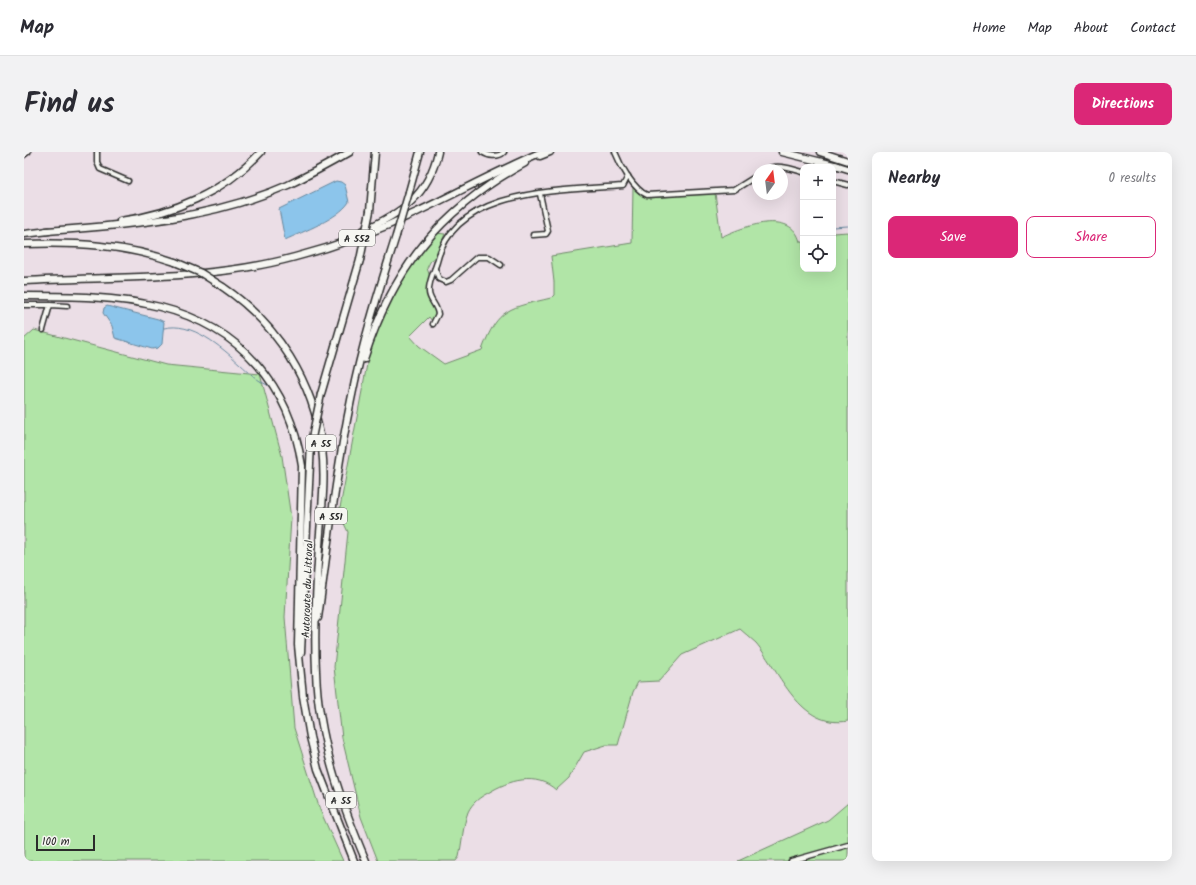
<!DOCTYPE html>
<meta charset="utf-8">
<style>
body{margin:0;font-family:Kalam,sans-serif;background:#f2f2f3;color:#2b2b33}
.controls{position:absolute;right:12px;top:12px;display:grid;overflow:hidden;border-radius:8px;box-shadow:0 4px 16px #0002}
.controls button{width:36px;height:36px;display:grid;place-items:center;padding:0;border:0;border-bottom:1px solid #e1e1e2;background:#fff;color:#2b2b33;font:20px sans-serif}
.compass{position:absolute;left:728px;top:12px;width:36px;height:36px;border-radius:50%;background:#fff;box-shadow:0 4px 16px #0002;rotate:14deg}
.scale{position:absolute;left:12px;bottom:10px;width:59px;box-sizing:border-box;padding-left:4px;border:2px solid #2b2b2b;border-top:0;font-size:11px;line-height:14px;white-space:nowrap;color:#2b2b2b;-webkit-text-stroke:3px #f6f6f2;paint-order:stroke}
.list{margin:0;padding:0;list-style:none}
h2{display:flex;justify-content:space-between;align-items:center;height:52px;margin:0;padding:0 16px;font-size:17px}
h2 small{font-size:13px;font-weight:400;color:#7c7c81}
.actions{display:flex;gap:8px;padding:12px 16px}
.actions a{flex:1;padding:9px 0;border:1px solid #db2777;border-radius:8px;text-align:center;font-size:14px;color:#db2777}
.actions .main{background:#db2777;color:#fff}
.icon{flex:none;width:22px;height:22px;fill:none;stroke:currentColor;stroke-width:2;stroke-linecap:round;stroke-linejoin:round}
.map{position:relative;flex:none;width:824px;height:709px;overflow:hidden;border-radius:8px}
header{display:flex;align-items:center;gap:24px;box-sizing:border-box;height:56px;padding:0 20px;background:#fff;border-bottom:1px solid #e1e1e2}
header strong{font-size:19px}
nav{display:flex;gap:22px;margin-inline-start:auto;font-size:14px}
.intro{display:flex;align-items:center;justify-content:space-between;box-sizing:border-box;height:96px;padding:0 24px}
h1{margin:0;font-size:28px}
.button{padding:10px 18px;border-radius:8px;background:#db2777;color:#fff;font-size:14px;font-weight:700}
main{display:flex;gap:24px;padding:0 24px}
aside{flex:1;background:#fff;border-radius:8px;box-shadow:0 4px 16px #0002}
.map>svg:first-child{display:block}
.green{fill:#b1e5a7;stroke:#6e8869}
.water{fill:#8cc5eb;stroke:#65879e}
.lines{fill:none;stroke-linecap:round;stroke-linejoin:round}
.stream{stroke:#65879e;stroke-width:1}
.minor-casing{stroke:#2b2b2b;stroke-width:7}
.highway-casing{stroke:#2b2b2b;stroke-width:9}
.minor{stroke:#f6f6f2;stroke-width:4}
.highway{stroke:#f6f6f2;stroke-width:6}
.highway-bridge-casing{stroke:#2b2b2b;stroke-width:9;stroke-linecap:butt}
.highway-bridge{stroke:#f6f6f2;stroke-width:6}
.labels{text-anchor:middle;stroke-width:3;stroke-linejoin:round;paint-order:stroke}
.shield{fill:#f6f6f2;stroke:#686867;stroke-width:1}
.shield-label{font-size:10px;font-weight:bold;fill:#2b2b2b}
.street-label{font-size:11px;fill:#2b2b2b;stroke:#f6f6f2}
</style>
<header>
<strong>Map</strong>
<nav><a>Home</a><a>Map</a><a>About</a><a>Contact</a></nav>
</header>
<div class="intro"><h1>Find us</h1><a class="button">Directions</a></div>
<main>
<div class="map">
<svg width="824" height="709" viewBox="0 0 824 709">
<rect width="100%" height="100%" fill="#ebdee6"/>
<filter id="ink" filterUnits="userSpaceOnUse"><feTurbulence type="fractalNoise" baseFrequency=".025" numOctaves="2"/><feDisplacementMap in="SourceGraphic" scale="8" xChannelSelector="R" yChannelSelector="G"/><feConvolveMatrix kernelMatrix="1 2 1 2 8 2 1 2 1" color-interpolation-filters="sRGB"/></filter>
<g filter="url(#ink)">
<g class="green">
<path d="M609 34 614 41 625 46 691 41 697 85C718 75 768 56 776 90H779V117H809V81L824 80V569C775 577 757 521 732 491 727 486 721 482 716 477L658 503 635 529 614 530 609 540 594 593H582L560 600 545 626 532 638C512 620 485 628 464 641 456 645 448 651 444 660 439 673 438 691 435 705L432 709H354L337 665 318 586 310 515 324 380 315 361 347 191 369 143 391 108 412 81 421 82 412 103 406 110 403 116 406 125 404 137 413 160 408 169 405 165 386 184 395 194 420 212 458 198C474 155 486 156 527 146L530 143V130L527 104 608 91Z"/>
<path d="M10 178 142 213 236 222 258 304 267 366 261 465 270 576 296 658 319 709H0V187Z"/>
<path d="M824 651V709H714L804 668Z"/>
</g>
<g class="water">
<path d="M312 29 317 30 321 33 325 50C314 67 280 79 261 88L255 57Z"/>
<path d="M83 154 134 167 140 170 138 192 134 196 128 197 91 186 88 174 79 161 80 156Z"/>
</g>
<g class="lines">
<g class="stream">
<path d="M809 75 824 74"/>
<path d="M140 176C168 169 197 195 216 212 225 220 234 230 246 234"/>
</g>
<g class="minor-casing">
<g id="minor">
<path d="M73 0V10L76 17 104 29"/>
<path d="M458 0C464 4 474 6 480 0"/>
<path d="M591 0C596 13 610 38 623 43L710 38 734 23"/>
<path d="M0 3 4 0"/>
<path d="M741 18C752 11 768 17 779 20"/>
<path d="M809 29 824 33"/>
<path d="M509 83 522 82 524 79 516 42"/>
<path d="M411 117 415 127 422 130 427 128 453 105H465L477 113"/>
<path d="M0 153H26"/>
<path d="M409 172 414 162C413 153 405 148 405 140 404 130 410 120 413 110 431 35 538 39 599 34L604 24"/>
<path d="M19 178 26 153 43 154"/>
<path d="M767 709 824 693"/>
</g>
</g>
<g class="highway-casing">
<g id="highway">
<path d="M758 0 814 14"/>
<path d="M796 0 824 9"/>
<path d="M516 4 526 0"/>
<path d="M811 13 824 17"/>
<path d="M385 40 396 0"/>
<path d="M346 59 351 0"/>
<path d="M96 69C149 62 200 40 237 0"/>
<path d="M22 79C104 73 187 67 264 33 285 23 305 12 326 0"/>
<path d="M338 79C378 61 404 44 414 0"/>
<path d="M0 82 25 79"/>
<path d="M0 92C52 90 102 93 151 110"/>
<path d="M0 129C90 124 184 129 271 105 313 94 354 79 393 60 435 40 475 18 518 0"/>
<path d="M199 135C253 172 290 230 298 296 302 329 297 362 295 395 292 436 290 477 292 519 294 585 316 648 342 709"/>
<path d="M0 144C45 144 92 144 136 155 216 175 266 233 278 314L274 493 279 544 286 585 294 617 330 709"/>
<path d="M340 207C369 116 417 57 501 11"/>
<path d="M297 242 336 108"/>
<path d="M294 466C304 393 312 320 327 248 338 192 355 138 372 84"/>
<path d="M277 500 287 291"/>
</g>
</g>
<use href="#minor" class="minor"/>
<use href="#highway" class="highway"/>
<g class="highway-bridge-casing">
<g id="highway-bridge">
<path d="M372 84 385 40"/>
<path d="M336 108 346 59"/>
<path d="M151 110 177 121 199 135"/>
<path d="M287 291 297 242"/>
</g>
</g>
<use href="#highway-bridge" class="highway-bridge"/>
</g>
</g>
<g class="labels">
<g class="shield">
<rect x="315" y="78" width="36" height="16" rx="3"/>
<rect x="282" y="283" width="30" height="16" rx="3"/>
<rect x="291" y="356" width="32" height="16" rx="3"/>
<rect x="302" y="640" width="30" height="16" rx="3"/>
</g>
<g class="shield-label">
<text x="333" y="90">A 552</text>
<text x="297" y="295">A 55</text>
<text x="307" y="368">A 551</text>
<text x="317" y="652">A 55</text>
</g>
<g class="street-label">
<text transform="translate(283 437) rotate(-88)" y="4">Autoroute du Littoral</text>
</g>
</g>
</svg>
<div class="controls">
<button>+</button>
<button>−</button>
<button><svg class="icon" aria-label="locate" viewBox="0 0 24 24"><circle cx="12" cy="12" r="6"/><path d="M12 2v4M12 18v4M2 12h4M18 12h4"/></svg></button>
</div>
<svg class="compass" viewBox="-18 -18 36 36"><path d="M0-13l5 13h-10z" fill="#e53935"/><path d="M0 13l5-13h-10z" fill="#7c7c81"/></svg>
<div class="scale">100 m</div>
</div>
<aside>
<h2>Nearby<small>0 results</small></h2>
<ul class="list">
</ul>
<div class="actions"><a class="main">Save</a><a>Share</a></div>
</aside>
</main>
